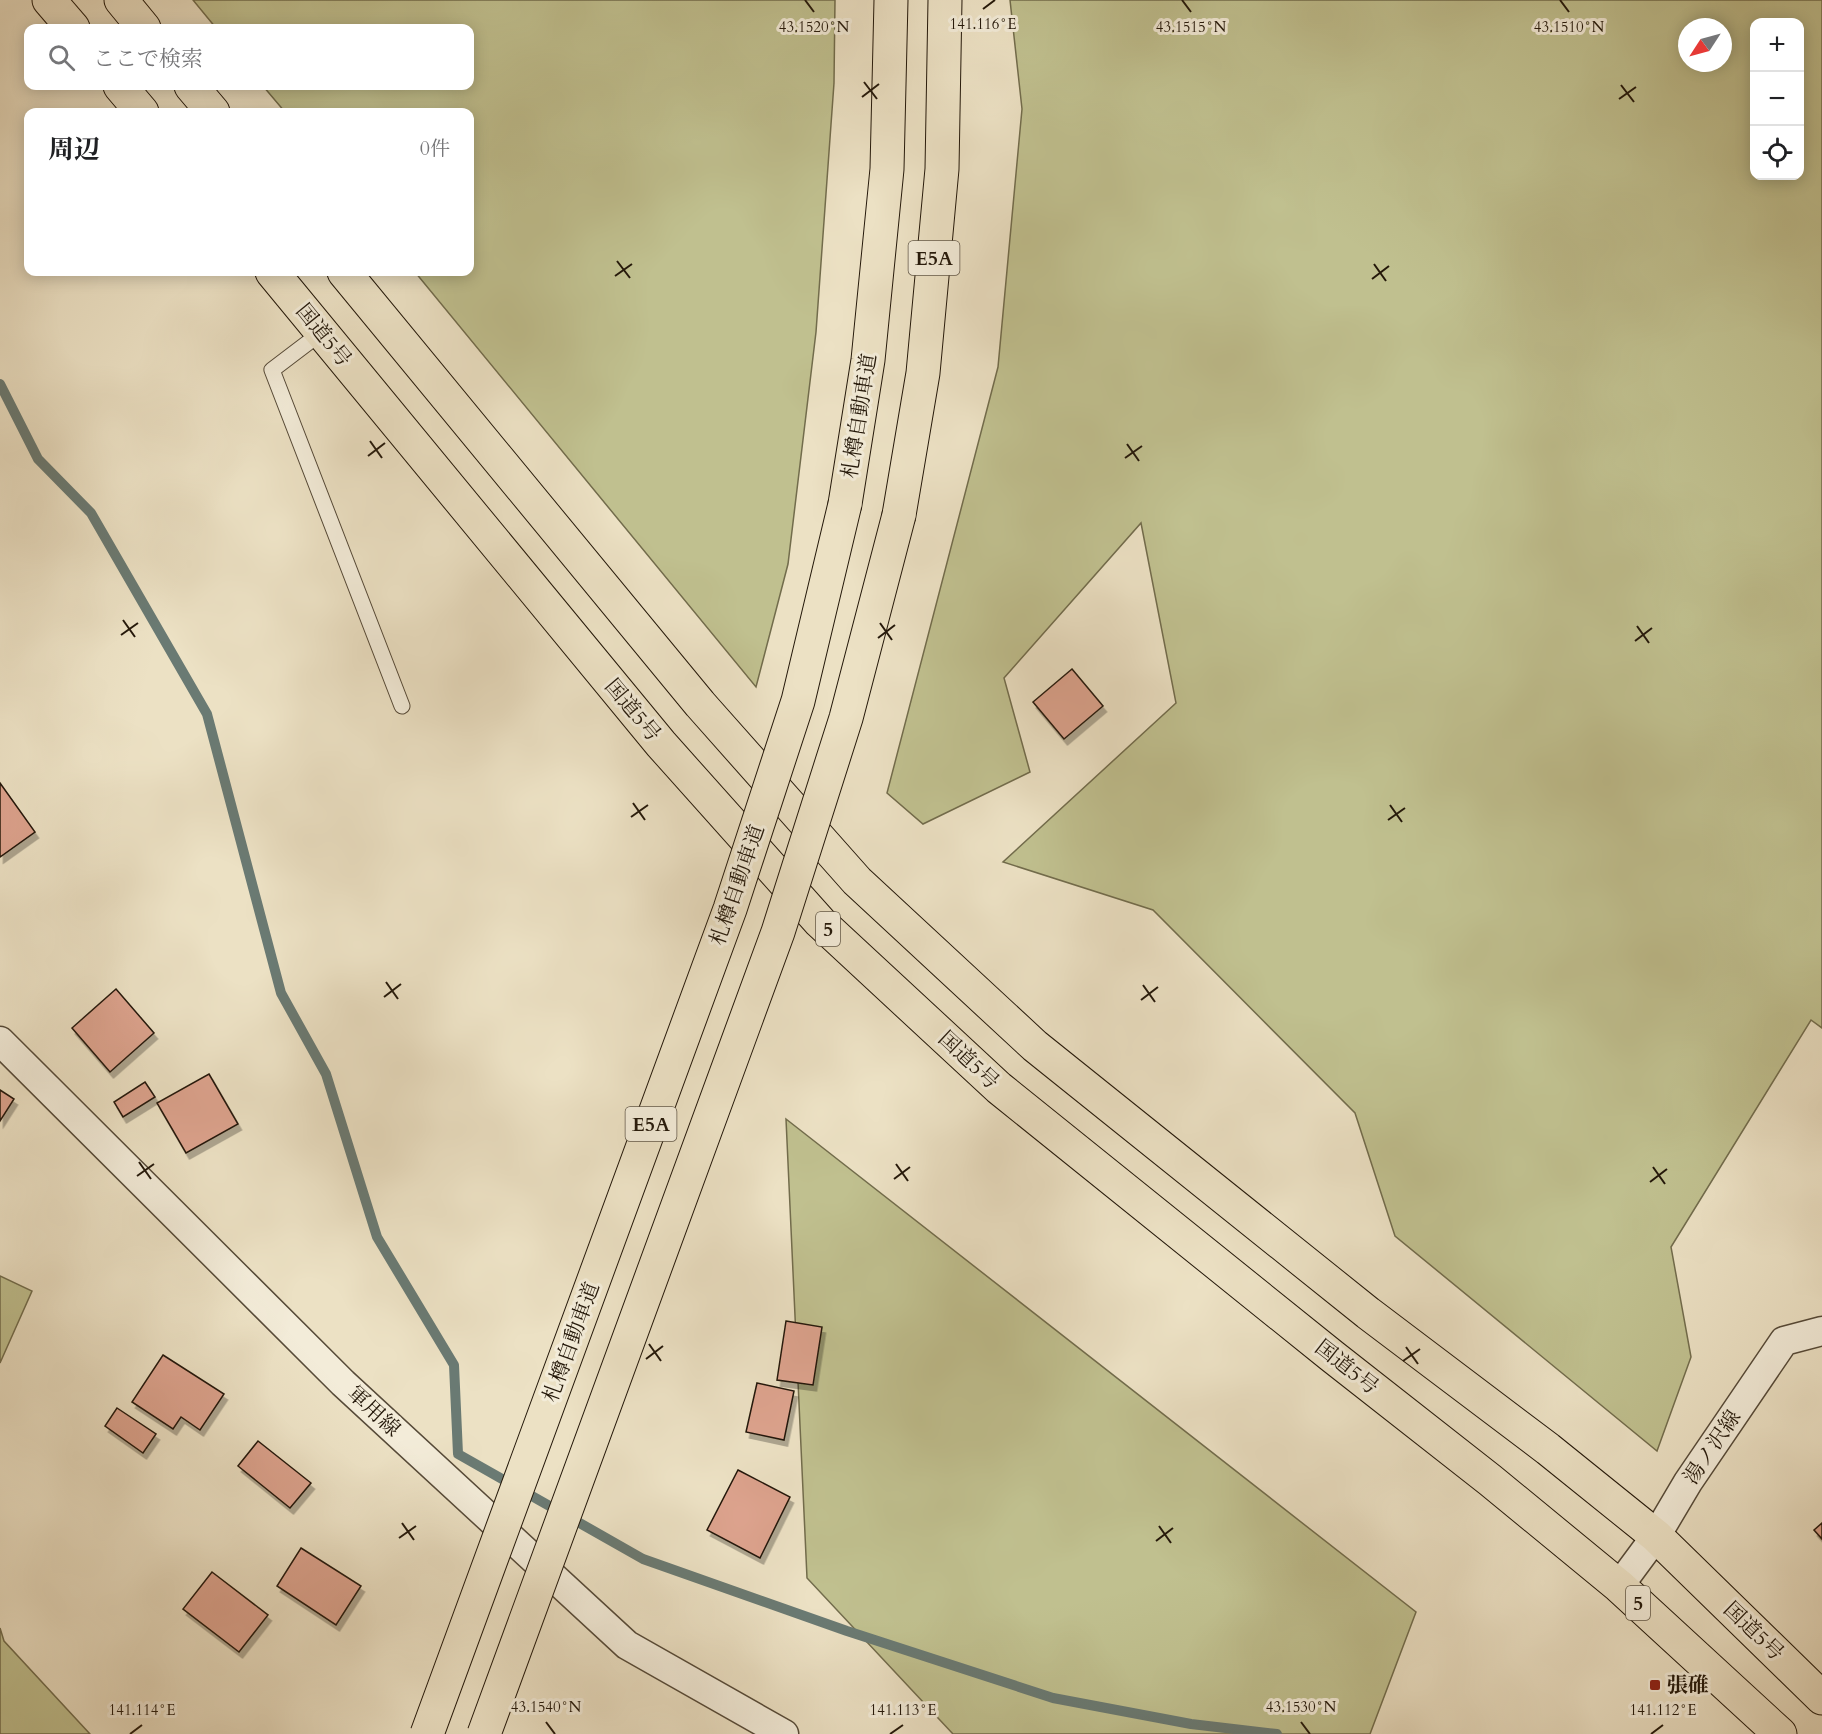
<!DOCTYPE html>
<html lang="ja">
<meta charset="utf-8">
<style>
body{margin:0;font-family:Cardo,"Noto Serif JP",serif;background:#f2f2f2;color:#202124}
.controls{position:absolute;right:18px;top:18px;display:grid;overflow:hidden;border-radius:12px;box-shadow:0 3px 15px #0003}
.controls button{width:54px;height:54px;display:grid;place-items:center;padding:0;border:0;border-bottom:2px solid #e0e0e0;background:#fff;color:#202124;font:30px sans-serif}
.compass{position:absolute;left:1678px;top:18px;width:54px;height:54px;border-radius:50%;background:#fff;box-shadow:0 3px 15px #0003;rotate:234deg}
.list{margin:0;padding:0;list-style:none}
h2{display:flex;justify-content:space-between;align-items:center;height:78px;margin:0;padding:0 24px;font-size:26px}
h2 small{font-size:20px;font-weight:400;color:#757577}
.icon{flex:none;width:33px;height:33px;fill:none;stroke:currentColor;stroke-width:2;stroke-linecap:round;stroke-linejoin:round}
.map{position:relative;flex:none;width:1822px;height:1734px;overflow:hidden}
.search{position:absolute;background:#fff;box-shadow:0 3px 15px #0003;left:24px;top:24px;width:450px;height:66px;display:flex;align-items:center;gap:15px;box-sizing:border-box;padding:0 21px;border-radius:12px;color:#757577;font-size:22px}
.panel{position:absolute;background:#fff;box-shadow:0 3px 15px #0003;left:24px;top:108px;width:450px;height:168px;border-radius:12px}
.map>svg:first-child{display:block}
.green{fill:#c0c08f;stroke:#726c4c;stroke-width:1.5;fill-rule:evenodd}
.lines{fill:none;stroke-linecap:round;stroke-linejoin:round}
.stream{stroke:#6a7a73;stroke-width:10}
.building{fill:#dda38e;stroke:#24180a;stroke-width:1.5;filter:url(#shadow)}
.lane-casing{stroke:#564a38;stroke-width:17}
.street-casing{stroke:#564a38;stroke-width:31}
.highway-casing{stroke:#24180a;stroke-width:35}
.lane{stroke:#f3ecd9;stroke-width:15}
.street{stroke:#f3ecd9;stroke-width:28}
.highway{stroke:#ece1c4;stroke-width:33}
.highway-bridge-casing{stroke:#24180a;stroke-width:35;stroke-linecap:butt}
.highway-bridge{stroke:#ece1c4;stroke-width:33}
.ticks{fill:none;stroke:#24180a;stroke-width:2}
.poi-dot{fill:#8f2418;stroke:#f3ecd9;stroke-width:2}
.labels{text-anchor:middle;stroke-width:6;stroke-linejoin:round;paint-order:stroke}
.shield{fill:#f3ecd9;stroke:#625848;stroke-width:1.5}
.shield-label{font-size:20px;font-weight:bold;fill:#24180a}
.street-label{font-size:21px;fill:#24180a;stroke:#f3ecd9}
.poi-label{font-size:21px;font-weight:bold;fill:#24180a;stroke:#f3ecd9;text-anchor:start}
.ticks-label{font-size:15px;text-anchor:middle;fill:#24180a;stroke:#f3ecd9;stroke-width:6;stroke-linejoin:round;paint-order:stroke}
</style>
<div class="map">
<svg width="1822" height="1734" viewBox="0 0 1822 1734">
<defs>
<filter id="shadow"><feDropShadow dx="3.5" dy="6" stdDeviation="0" flood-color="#0004"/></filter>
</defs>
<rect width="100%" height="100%" fill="#ece1c4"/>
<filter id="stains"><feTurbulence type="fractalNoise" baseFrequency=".00333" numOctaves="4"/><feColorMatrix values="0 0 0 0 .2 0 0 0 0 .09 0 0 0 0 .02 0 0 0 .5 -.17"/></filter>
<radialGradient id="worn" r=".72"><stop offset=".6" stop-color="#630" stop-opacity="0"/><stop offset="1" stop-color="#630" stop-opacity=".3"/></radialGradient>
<g class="green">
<path d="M193 0H835L834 83 816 332 788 564 756 687 415 272H470V112H285L263 86H470V28H216Z"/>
<path d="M1010 0H1822V1028L1811 1020 1671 1247 1691 1357 1657 1451 1395 1236 1355 1113 1153 910 1003 862 1176 703 1141 523 1004 678 1030 772 923 824 887 793 998 367 1022 109ZM1754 22H1800V176H1754ZM1687 27H1723V63H1687Z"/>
<path d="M786 1119 1416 1612 1370 1734H953L807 1578Z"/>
<path d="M0 1276 32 1291 0 1363Z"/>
<path d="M0 1628 4 1641 90 1734H0Z"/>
</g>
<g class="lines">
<path class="stream" d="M0 384 38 459 91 513 207 714 281 993 326 1074 377 1237 454 1365 458 1454 643 1559 847 1631 1053 1698 1191 1724 1277 1734"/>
</g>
<g class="building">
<path d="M1072 669 1103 706 1064 739 1033 702Z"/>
<path d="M0 783 35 832 0 857Z"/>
<path d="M116 989 154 1033 110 1072 72 1028Z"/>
<path d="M209 1074 238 1124 186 1153 157 1103Z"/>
<path d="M145 1082 155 1097 123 1117 114 1102Z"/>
<path d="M0 1090 14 1099 0 1121Z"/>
<path d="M786 1321 822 1327 813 1385 777 1380Z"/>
<path d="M163 1355 224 1394 200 1430 181 1417 173 1429 132 1402Z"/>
<path d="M757 1383 794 1391 784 1440 746 1432Z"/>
<path d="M117 1408 156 1434 143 1453 105 1426Z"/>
<path d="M258 1441 311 1483 290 1508 238 1466Z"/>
<path d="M738 1470 790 1497 760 1558 707 1530Z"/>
<path d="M1822 1523V1539L1814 1530Z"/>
<path d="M301 1548 361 1586 336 1625 277 1586Z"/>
<path d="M212 1572 268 1615 239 1652 183 1609Z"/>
</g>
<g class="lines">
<g class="lane-casing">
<path id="lane" d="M322 332 272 370 402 706"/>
</g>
<g class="street-casing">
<g id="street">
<path d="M0 1041 343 1383 627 1645 784 1734"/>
<path d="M1619 1586 1656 1536 1688 1482 1784 1341 1822 1331"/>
</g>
</g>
<g class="highway-casing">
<g id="highway">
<path d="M49 0 73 28"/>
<path d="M121 0 144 28"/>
<path d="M120 86 142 112"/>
<path d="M191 86 213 112"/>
<path d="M272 272 661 744 820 922 999 1088 1332 1356 1490 1480 1619 1586 1780 1734"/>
<path d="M344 272 700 704 857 881 1035 1046 1368 1313 1548 1449 1656 1536 1822 1698"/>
<path d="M845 504 868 360 887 169 891 0"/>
<path d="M899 515 923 373 942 169 945 0"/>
</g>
</g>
<use href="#lane" class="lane"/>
<use href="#street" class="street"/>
<use href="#highway" class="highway"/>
<g class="highway-bridge-casing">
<g id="highway-bridge">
<path d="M427 1734 730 909 798 701 845 504"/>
<path d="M484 1734 778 932 846 718 899 515"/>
</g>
</g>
<use href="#highway-bridge" class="highway-bridge"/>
</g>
<path class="ticks" d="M805 0 814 12M1182 0 1191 12M1560 0 1569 12M983 9 995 0M864 82 877 99M1621 85 1634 102M862 97 879 84M1619 99 1636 87M617 261 630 278M1374 264 1386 281M615 276 632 264M1372 279 1389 266M370 441 382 458M1127 444 1139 461M368 456 385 443M1125 458 1142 446M123 620 135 637M880 623 892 640M1637 626 1649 643M121 635 138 623M878 638 895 625M1635 641 1652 628M633 803 645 820M1390 805 1402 822M631 817 648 805M1388 820 1405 808M386 982 398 999M1143 985 1155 1002M384 997 401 984M1141 1000 1158 987M139 1162 151 1179M896 1164 908 1181M1653 1167 1665 1184M137 1176 154 1164M894 1179 910 1167M1650 1182 1667 1169M649 1344 661 1361M1406 1347 1418 1364M646 1359 663 1346M1403 1361 1420 1349M402 1523 414 1540M1159 1526 1171 1543M399 1538 416 1526M1156 1541 1173 1528M546 1722 555 1734M1301 1722 1310 1734M130 1734 142 1725M890 1734 903 1725M1651 1734 1663 1725"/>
<rect class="poi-dot" x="1649" y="1679" width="12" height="12" rx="3"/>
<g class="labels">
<g class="shield">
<rect x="908.5" y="241" width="51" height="34" rx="4.5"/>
<rect x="816" y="912" width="24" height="34" rx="4.5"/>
<rect x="625.5" y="1107" width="51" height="34" rx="4.5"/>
<rect x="1626" y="1586" width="24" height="34" rx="4.5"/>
</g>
<g class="shield-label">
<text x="934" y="265">E5A</text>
<text x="828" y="936">5</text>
<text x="651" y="1131">E5A</text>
<text x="1638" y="1610">5</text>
</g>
<g class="street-label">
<text transform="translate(324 335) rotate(51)" y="7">国道5号</text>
<text transform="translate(859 416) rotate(-81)" y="7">札樽自動車道</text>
<text transform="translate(633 710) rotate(50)" y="7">国道5号</text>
<text transform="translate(737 885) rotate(-71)" y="7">札樽自動車道</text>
<text transform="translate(969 1060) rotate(43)" y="7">国道5号</text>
<text transform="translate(571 1342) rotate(-70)" y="7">札樽自動車道</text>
<text transform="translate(1347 1367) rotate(38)" y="7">国道5号</text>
<text transform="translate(374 1411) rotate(43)" y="7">軍用線</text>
<text transform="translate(1712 1447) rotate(-56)" y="7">湯ノ沢線</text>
<text transform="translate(1754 1631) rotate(44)" y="7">国道5号</text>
</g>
<g class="poi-label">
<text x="1667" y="1692">張碓</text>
</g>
</g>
<g class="ticks-label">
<text x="983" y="29">141.116°E</text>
<text x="814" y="32">43.1520°N</text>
<text x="1191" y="32">43.1515°N</text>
<text x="1569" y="32">43.1510°N</text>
<text x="546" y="1712">43.1540°N</text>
<text x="1301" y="1712">43.1530°N</text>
<text x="142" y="1715">141.114°E</text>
<text x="903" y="1715">141.113°E</text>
<text x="1663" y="1715">141.112°E</text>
</g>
<rect width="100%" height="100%" filter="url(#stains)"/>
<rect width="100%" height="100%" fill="url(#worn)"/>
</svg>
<div class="controls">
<button>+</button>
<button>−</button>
<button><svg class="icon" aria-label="locate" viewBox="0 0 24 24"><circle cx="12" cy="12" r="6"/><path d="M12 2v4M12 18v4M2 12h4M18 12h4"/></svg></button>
</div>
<svg class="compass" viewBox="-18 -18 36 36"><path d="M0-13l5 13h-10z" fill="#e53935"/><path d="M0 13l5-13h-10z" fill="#757577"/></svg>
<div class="search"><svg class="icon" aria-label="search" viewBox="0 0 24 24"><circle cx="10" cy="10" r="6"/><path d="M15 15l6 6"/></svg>ここで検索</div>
<section class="panel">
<h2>周辺<small>0件</small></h2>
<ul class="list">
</ul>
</section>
</div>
